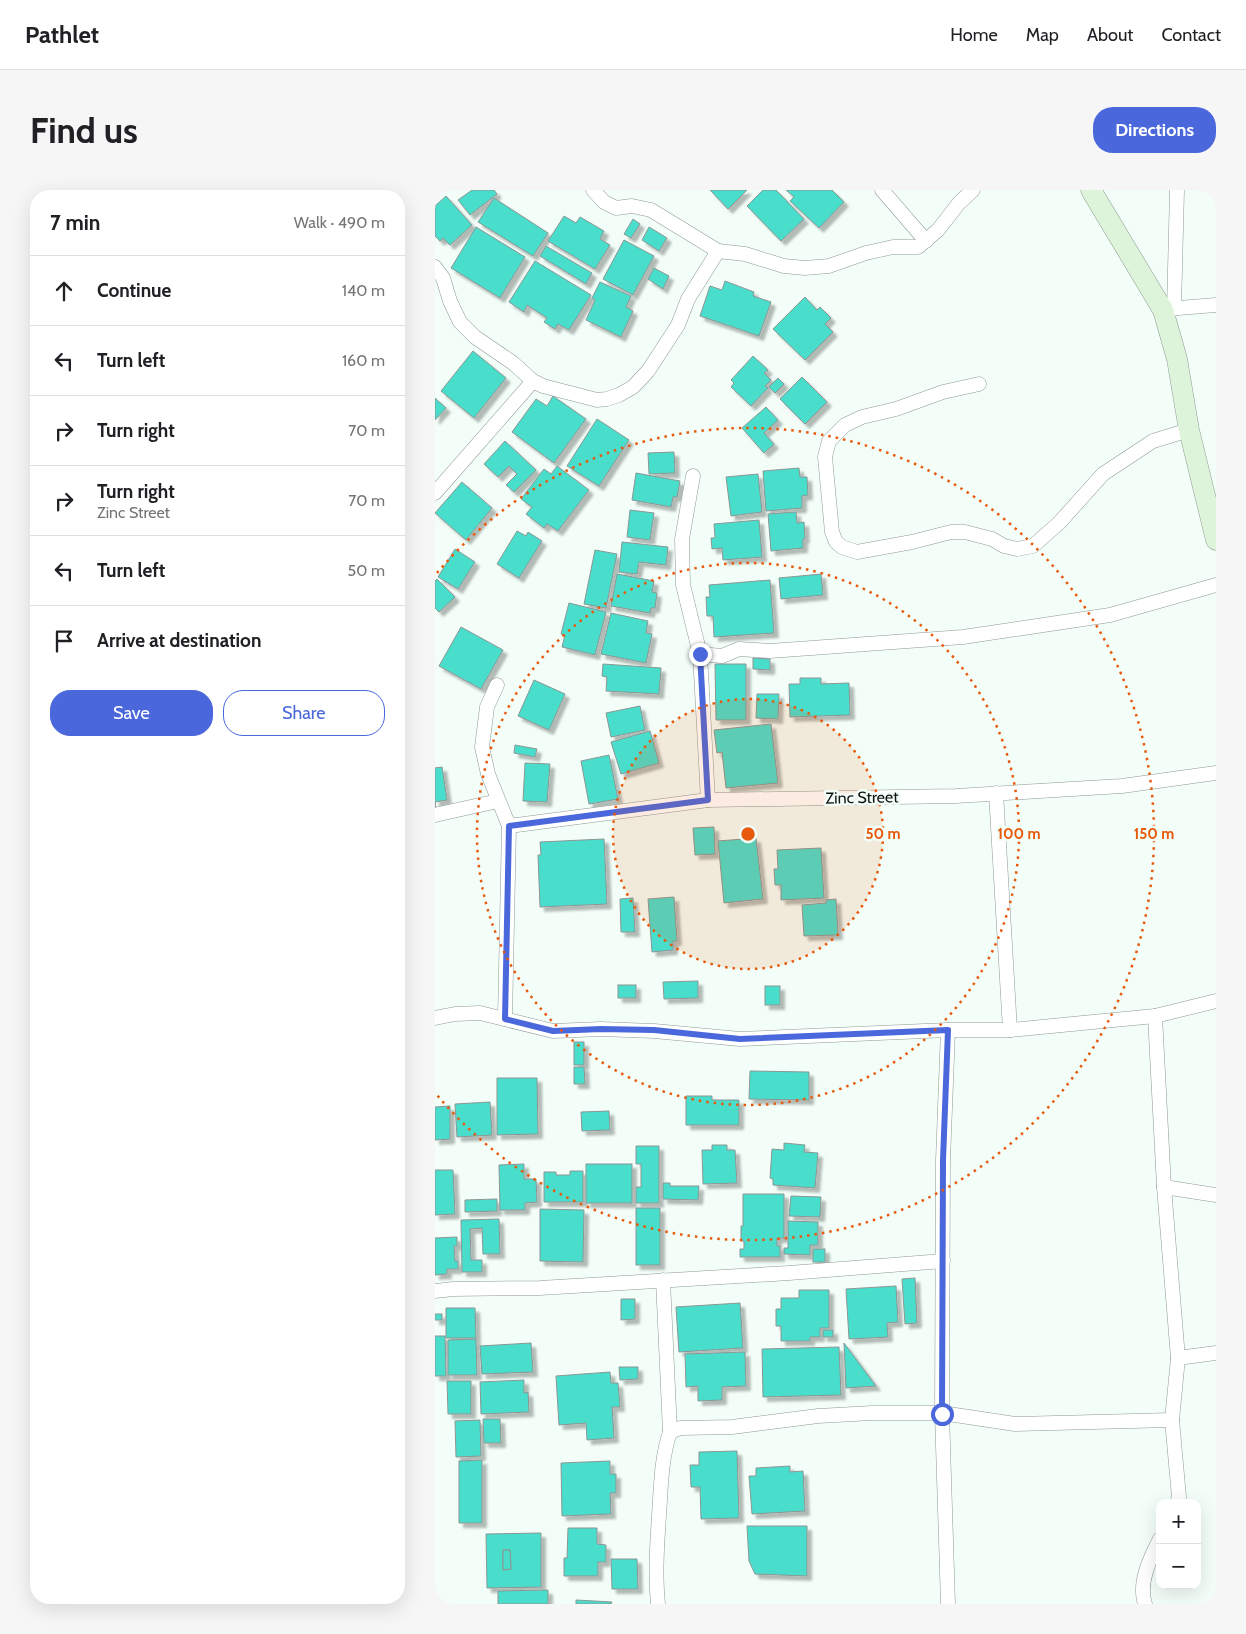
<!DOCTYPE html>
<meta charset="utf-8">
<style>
body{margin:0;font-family:Cabin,sans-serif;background:#f6f6f6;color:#202124}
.controls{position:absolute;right:15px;bottom:15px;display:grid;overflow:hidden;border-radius:10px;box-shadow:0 5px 20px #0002}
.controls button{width:45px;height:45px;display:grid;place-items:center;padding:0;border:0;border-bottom:1px solid #e0e0e0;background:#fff;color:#202124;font:25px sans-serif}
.stop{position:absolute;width:15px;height:15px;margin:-11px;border:4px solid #4a68dc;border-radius:50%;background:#fff}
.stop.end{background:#4a68dc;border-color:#fff;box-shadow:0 1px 5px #0008}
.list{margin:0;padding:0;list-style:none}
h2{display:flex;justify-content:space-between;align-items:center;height:65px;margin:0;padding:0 20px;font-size:21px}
h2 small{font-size:16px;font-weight:400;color:#757577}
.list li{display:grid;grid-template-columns:32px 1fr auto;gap:15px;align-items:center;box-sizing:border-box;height:70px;padding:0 20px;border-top:1px solid #e0e0e0}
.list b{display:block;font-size:19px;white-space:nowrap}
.list p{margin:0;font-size:16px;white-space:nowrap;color:#757577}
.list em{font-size:16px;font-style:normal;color:#757577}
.actions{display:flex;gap:10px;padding:15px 20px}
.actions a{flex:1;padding:11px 0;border:1px solid #4a68dc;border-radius:20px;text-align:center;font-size:18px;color:#4a68dc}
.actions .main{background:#4a68dc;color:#fff}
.icon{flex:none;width:28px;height:28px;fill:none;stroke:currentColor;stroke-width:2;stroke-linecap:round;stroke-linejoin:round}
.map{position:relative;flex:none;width:781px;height:1414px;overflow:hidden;border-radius:20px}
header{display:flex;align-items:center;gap:30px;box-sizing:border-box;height:70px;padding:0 25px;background:#fff;border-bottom:1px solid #e0e0e0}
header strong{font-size:24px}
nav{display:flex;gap:28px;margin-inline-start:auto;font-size:18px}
.intro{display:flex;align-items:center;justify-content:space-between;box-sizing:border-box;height:120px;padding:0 30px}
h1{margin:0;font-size:35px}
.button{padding:12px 22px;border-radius:20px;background:#4a68dc;color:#fff;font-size:18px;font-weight:700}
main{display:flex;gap:30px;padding:0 30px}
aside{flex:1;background:#fff;border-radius:20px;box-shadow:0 5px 20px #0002}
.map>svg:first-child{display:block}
.building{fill:#4addcc;stroke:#8a9694;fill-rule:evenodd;filter:url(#shadow)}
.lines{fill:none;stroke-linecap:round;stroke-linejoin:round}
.street-casing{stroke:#8f9994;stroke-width:15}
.secondary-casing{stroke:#8f9994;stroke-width:21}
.street{stroke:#fff;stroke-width:14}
.secondary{stroke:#ddf4da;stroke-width:20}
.route{stroke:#4a68dc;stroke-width:6}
.ring{fill:none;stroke:#e8590c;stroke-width:2.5;stroke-dasharray:2.5 5}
.labels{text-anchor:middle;stroke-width:5;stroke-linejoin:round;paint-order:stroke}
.street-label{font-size:16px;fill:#0f1210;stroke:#f3fef8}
.centre{fill:#e8590c;stroke:#f3fef8;stroke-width:2.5}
.ring-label{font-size:15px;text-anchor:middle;font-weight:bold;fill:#e8590c;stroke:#f3fef8;stroke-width:5;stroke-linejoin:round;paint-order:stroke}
</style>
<header>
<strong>Pathlet</strong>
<nav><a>Home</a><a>Map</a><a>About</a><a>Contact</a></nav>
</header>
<div class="intro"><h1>Find us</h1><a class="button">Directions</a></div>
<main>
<aside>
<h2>7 min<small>Walk · 490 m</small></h2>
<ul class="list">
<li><svg class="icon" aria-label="ahead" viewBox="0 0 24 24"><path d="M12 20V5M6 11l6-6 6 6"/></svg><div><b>Continue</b></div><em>140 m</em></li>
<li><svg class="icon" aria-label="left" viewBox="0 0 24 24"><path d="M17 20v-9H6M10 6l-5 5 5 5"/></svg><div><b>Turn left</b></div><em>160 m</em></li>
<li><svg class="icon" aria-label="right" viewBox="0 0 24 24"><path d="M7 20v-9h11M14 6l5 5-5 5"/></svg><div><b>Turn right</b></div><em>70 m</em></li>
<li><svg class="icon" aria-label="right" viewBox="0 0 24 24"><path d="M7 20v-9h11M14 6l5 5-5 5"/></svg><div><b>Turn right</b><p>Zinc Street</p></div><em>70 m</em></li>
<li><svg class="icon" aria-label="left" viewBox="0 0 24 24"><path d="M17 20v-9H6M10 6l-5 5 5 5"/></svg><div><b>Turn left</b></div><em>50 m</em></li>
<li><svg class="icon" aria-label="arrive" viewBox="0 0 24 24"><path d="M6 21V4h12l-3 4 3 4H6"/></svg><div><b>Arrive at destination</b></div></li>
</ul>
<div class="actions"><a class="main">Save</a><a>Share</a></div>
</aside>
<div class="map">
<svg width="781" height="1414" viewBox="0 0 781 1414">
<defs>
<filter id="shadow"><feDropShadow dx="4.5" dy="4.5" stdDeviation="1" flood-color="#0004"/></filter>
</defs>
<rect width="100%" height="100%" fill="#f3fef8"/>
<g class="building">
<path d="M37 0H59L62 4 35 25 23 10Z"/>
<path d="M275 0H312L293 19Z"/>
<path d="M328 0H341L369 29 346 51 312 16Z"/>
<path d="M351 0H397L409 12 384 38 355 11 359 7Z"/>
<path d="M11 6 37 35 15 55 8 48 5 51 0 46V16Z"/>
<path d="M59 8 113 43 98 66 43 32Z"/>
<path d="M129 26 141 33 145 27 169 41 165 49 175 55 160 79 113 51Z"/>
<path d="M198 29 205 34 196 48 189 44Z"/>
<path d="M41 37 90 67 65 108 16 78Z"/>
<path d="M214 37 232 48 224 61 207 50Z"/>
<path d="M189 50 219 66 198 105 168 89Z"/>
<path d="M111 56 157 83 151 94 105 66Z"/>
<path d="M100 71 156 105 134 140 123 134 120 139 109 132 112 128 92 115 89 122 74 112Z"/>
<path d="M219 78 234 86 228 99 213 89Z"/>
<path d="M290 91 319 102 318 106 336 112 324 146 265 126 275 96 287 100Z"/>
<path d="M165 92 196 106 191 117 198 121 186 147 151 130 160 110 157 108Z"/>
<path d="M370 107 382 120 385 117 396 128 390 134 398 142 370 170 338 139Z"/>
<path d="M38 161 71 188 39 228 6 201Z"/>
<path d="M318 166 333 180 329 183 336 190 330 196 333 198 316 216 296 197 299 193 296 190Z"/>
<path d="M367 187 392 212 370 234 345 209Z"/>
<path d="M343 188 349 194 340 203 334 197Z"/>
<path d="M118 206 151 229 119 273 77 242 101 209 112 216Z"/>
<path d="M0 208 11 218 0 230Z"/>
<path d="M331 217 343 230 329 243 339 254 329 263 307 238Z"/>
<path d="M162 229 194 250 164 296 132 276Z"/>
<path d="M70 251 101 280 79 302 71 295 82 284 74 276 63 287 49 274Z"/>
<path d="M239 262 240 283 214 284 213 263Z"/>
<path d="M122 276 154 300 123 341 112 334 109 338 91 324 97 317 86 309 109 279 116 284Z"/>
<path d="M364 278 365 287H372L373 305 367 306V318L331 321 328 281Z"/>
<path d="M201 283 245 291 242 307H238L236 317 197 310Z"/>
<path d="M323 284 327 322 296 326 291 287Z"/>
<path d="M27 292 57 318 31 350 0 323Z"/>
<path d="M195 320 219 323 215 350 192 347Z"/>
<path d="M361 322 362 333 369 332 370 348 368 349V358L336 361 333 324Z"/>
<path d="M324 330 327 367 288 370 287 358 277 359 276 348H280L279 334Z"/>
<path d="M82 341 91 346 93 342 107 351 84 388 62 374Z"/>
<path d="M187 352 233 357 231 375 204 372 202 384 184 382Z"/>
<path d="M20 359 40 372 23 399 3 387Z"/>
<path d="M160 360 182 364 171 418 149 414Z"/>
<path d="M182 384 219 391 217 402 222 403 220 418H216L215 423 176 416Z"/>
<path d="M386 384 388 405 346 409 344 388Z"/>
<path d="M2 389 20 407 4 422 0 418V391Z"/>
<path d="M335 390 339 443 279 447 278 426H272L271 407H275L274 395Z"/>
<path d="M134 413 171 422 160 465 127 457 130 445 126 444Z"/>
<path d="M176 423 213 431 211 443 217 444 211 473 166 464Z"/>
<path d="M26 437 68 460 46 499 4 476Z"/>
<path d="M318 468 335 469V480L318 479Z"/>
<path d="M168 474 226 478 224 504 171 501 172 487 167 486Z"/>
<path d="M280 474H311V530H281Z"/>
<path d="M365 488H386V494L414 493 415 525 355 527 354 494H365Z"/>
<path d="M99 490 130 504 114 540 83 526Z"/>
<path d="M322 504H344L343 529 321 528Z"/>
<path d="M205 516 210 540 176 547 171 523Z"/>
<path d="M336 534 343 593 291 598 287 562 282 563 279 540Z"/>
<path d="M215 541 224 573 186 584 176 552Z"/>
<path d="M80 555 102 559 100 567 79 563Z"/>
<path d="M174 565 183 609 154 614 146 571Z"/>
<path d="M90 573 115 574 112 612 88 611Z"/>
<path d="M7 577 12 610 0 612 1 619H0V578Z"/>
<path d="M279 637 280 664 260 665 258 638Z"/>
<path d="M321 648 328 709 289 713 283 651Z"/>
<path d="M169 649 172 714 105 717 103 665H106L105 652Z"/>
<path d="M386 658 389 708 346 710V695H340L339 679H343L342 660Z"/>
<path d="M239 707 242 751H238V760L217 762 213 709Z"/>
<path d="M198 708 200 742H186L185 709Z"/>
<path d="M401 709 403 745 369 746 367 715 391 713V710Z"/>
<path d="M263 791V808L229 809 228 792Z"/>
<rect x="183" y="795" width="18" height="13"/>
<rect x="330" y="796" width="15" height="19"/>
<rect x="139" y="852" width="10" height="23"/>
<path d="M139 877H149L150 894H139Z"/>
<path d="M315 881 374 882V910L314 909Z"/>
<path d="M62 888H102L103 944 62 945Z"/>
<path d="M251 906H277V910H304V935H251Z"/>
<path d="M55 912 57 945 22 947 20 914Z"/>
<path d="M15 916V949L0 950V917Z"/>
<path d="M174 921 175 940 147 941 146 922Z"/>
<path d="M349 953 370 955 369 962 383 963 380 998 338 995V989L335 988 337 959 349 960Z"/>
<path d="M277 955H292V960H300L302 993 268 994 267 960H277Z"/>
<path d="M201 956H224V1013H201V997H206V974H201Z"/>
<path d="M89 974V989H101L102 1012 90 1013V1020H65L64 975Z"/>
<rect x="151" y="974" width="46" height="39"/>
<path d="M0 980H18L20 1024 0 1025Z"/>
<path d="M135 981H148V1012H109V982H121V985H135Z"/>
<path d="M228 993H235V996H264L263 1010 228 1009Z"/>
<path d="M308 1004H349V1048H342V1056H345V1067H305V1059H309V1051H306V1036H308Z"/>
<path d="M356 1006 386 1007 385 1027 354 1026Z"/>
<path d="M62 1009V1021L30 1022V1010Z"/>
<rect x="201" y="1018" width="24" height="57"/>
<path d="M105 1019 149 1020 148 1072 105 1071Z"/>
<path d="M64 1029 65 1064H48L47 1038 35 1039 36 1070H47V1082H27L26 1030Z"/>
<path d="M353 1031 383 1032V1055H375V1065L349 1064V1058H353Z"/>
<path d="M22 1047V1056H19L20 1071H23V1079H12V1084L0 1085V1048Z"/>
<rect x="378" y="1059" width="12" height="13"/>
<path d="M480 1088 482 1133 470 1134 467 1089Z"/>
<path d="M461 1096 463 1132 452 1133 453 1147 414 1149 411 1099Z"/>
<path d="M364 1100H394V1138H385V1147H375V1151H346V1136H341V1119H346V1108H364Z"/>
<path d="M186 1109H200V1129L186 1130Z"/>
<path d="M305 1113 308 1158 244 1162 241 1117Z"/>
<path d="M11 1118H40L41 1148H11Z"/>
<rect x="0" y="1124" width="7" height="6"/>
<rect x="388" y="1140" width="10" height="7"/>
<path d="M0 1146H10L11 1186H0Z"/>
<path d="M41 1149 42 1185H13V1150Z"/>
<path d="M96 1153 98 1182 47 1184 45 1156Z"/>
<path d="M409 1153 441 1196 411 1198Z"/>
<path d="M404 1157 406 1205 328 1207 327 1159Z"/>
<path d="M310 1162 311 1196 287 1197V1210L263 1211V1196L251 1197 250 1164Z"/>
<path d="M184 1177H203V1189L185 1190Z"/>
<path d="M175 1182 176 1193H183L185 1217H177L179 1248 152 1250 151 1233 124 1235 121 1186Z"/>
<path d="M89 1190V1203L93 1202 94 1222 46 1224 45 1192Z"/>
<path d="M12 1191H36V1224H13Z"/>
<path d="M48 1229H65L66 1253H49Z"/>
<path d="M45 1230 46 1266 21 1267 20 1231Z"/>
<path d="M302 1261 304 1328 266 1329 265 1297H256L255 1275H264V1262Z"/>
<path d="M47 1270V1333H24V1271Z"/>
<path d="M175 1271V1284H181V1303H175L176 1324 127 1326 126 1273Z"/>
<path d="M355 1276V1282L368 1281 370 1321 317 1324 314 1286H321V1278Z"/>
<path d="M312 1336H372V1386L320 1384 314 1371Z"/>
<path d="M133 1338H162V1354L171 1355V1372H163V1386H129V1368H132Z"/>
<path d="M106 1343V1397L52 1398 51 1344ZM68 1360H75L76 1379 68 1380Z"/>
<path d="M68 1360H75L76 1379 68 1380Z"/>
<path d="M176 1369H202L203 1399H177Z"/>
<path d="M113 1400V1414H63V1401Z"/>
<path d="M141 1410 177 1412 176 1414H141Z"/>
</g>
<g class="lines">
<g class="street-casing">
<g id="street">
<path d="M158 0 169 12 181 18 197 16 216 20 283 61"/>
<path d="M447 0 491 51"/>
<path d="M0 77 8 88 15 111 25 132 40 147 78 173 98 191 108 196 162 210 172 209 184 205 198 197 213 181 243 135 253 109 283 61 310 64 349 76 370 78 394 76 431 63 458 57H483L503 40 524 13 538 0"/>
<path d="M731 119 781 115"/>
<path d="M739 119 742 0"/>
<path d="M544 194 508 202 461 219 427 227 410 235 394 251 390 267 397 342 401 352 407 357 422 362 477 352 516 342H530L557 349 569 356 582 359 598 356 624 333 668 284 718 251 754 240"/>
<path d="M258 286 247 349 248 395 265 464"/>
<path d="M0 303 98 191"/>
<path d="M62 495 52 517 47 557 53 584 74 636 70 829"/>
<path d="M561 603 575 840"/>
<path d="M273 610 265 464 287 466 304 459 335 461 528 447 675 425 781 395"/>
<path d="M0 625 63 611"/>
<path d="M74 636 273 610 521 606 687 596 781 583"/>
<path d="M720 826 729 997 743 1168 737 1230 744 1307 742 1313"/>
<path d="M0 828 20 824 45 823 118 841 166 839 219 841 305 849 513 840H575L720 826 781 811"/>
<path d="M513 840 508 970 507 1223 513 1414"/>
<path d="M729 997 781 1005"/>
<path d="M0 1101 18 1099 105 1098 354 1083 508 1071"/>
<path d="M743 1168 781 1163"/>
<path d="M235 1242 245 1238 297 1237 383 1226 437 1223H507L580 1234 737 1230"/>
<path d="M223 1414C220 1385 222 1355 224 1326 226 1297 226 1269 235 1242L228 1090"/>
<path d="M710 1414C703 1393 715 1368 725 1349"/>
</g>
</g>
<g class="secondary-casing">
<path id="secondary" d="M656 0 728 120 742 169 754 240 781 350"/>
</g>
<use href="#street" class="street"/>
<use href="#secondary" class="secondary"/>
</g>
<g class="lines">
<path class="route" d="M265 464 273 610 74 636 70 829 118 841 166 839 219 840 305 849 513 840 508 970 507 1224"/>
</g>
<circle cx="313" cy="644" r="135" fill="#e8590c" fill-opacity=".12"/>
<g class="ring">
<circle cx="313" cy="644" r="135"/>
<circle cx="313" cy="644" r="271"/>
<path d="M2 383A406 406 0 1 1 2 905"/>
</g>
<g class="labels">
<g class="street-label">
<text transform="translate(427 607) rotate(-1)" y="6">Zinc Street</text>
</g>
</g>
<circle cx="313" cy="644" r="8" class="centre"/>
<g class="ring-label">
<text x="448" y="649">50 m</text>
<text x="584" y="649">100 m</text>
<text x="719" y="649">150 m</text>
</g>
</svg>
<div class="controls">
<button>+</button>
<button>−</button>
</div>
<div class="stop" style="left:507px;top:1224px"></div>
<div class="stop end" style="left:265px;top:464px"></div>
</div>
</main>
